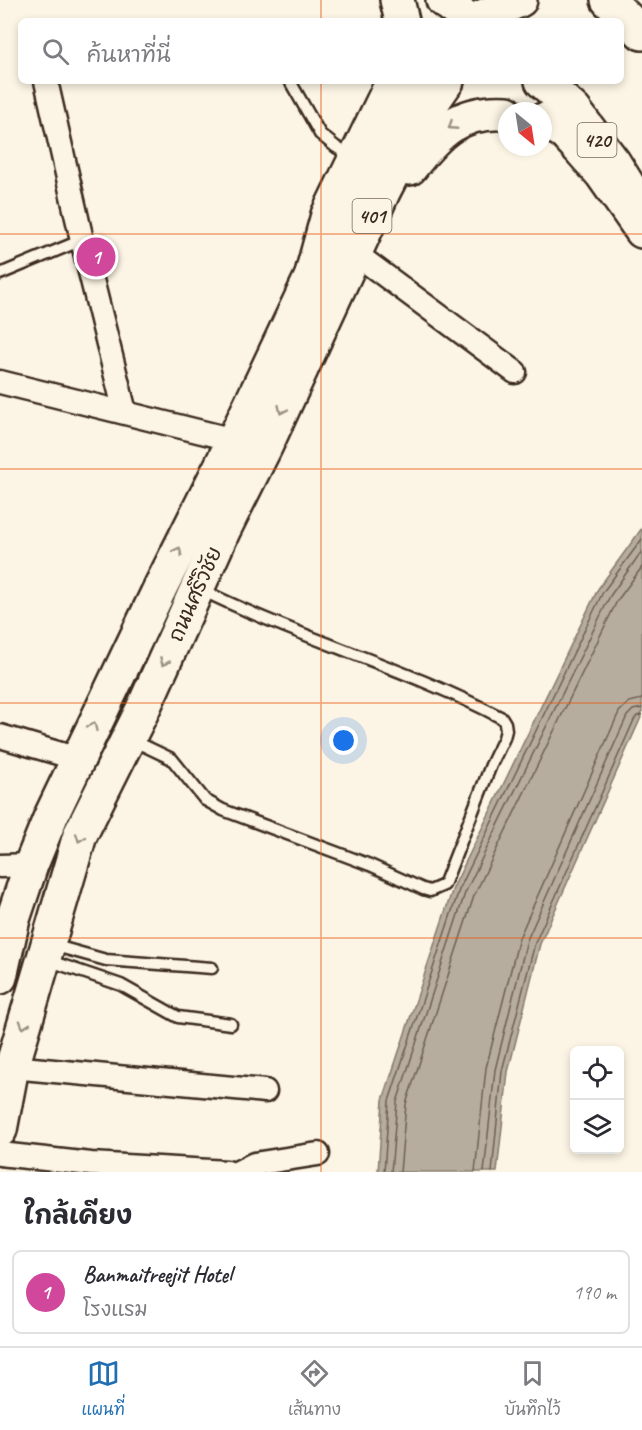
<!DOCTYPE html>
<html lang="th">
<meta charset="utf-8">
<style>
body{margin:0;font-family:Caveat,"Playpen Sans Thai",sans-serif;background:#f7f7f7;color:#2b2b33}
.controls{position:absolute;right:18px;bottom:18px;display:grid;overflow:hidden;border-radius:9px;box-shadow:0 3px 9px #0003}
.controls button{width:54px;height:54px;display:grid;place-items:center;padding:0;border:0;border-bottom:2px solid #e1e1e2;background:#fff;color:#2b2b33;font:30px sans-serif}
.compass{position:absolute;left:498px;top:102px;width:54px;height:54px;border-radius:50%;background:#fff;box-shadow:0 3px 9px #0003;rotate:150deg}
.you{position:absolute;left:344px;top:741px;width:21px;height:21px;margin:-15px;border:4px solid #fff;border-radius:50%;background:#1a73e8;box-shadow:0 0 0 9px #1a73e833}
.badge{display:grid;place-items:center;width:39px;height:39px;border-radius:50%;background:#1f6fb2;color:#fff;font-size:20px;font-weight:700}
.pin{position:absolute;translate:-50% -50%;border:3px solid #fff;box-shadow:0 2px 6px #0006}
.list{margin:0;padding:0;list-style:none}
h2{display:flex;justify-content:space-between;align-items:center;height:78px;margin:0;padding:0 24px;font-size:26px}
h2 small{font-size:20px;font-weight:400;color:#7c7c81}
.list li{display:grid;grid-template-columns:39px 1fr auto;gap:18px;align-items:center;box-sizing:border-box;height:84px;margin:0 12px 12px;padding:0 12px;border:2px solid #e1e1e2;border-radius:9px}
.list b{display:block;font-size:22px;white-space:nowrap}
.list p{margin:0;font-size:20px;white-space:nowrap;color:#7c7c81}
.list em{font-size:20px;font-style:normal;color:#7c7c81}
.icon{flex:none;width:33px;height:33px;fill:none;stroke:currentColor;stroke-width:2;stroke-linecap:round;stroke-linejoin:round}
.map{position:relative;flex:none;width:642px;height:1172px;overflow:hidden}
.search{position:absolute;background:#fff;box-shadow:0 3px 9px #0003;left:18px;right:18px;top:18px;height:66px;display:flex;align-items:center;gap:15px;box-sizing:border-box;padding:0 21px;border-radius:9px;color:#7c7c81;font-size:22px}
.sheet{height:174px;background:#fff}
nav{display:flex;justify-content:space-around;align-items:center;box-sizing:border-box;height:84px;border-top:2px solid #e1e1e2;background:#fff;font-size:16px;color:#7c7c81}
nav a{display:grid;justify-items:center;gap:3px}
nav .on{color:#1f6fb2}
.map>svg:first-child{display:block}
.water{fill:#b7ad9e;stroke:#85796b;stroke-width:1.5}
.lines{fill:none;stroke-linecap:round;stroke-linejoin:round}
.shore{stroke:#6d5e51;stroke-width:1.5}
.service-casing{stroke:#3b2a1e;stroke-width:15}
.minor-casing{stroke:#3b2a1e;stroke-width:27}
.primary-casing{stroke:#3b2a1e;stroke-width:38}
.trunk-casing{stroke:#3b2a1e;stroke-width:38}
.service{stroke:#fcf5e5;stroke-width:10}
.minor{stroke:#fcf5e5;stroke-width:22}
.primary{stroke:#fcf5e5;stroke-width:33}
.trunk{stroke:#fcf5e5;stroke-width:33}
.oneway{stroke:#9c9082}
.grid{fill:none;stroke:#e8590c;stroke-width:1.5;stroke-opacity:0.55}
.labels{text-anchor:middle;stroke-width:4.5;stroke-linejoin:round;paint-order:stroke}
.shield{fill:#fcf5e5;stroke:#75675a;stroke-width:1.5}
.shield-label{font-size:20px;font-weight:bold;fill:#3b2a1e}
.street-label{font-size:21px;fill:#3b2a1e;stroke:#fcf5e5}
</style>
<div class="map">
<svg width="642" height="1172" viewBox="0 0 642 1172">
<rect width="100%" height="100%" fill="#fcf5e5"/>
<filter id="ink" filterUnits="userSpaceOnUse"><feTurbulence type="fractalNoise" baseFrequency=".0167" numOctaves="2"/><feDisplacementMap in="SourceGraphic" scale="12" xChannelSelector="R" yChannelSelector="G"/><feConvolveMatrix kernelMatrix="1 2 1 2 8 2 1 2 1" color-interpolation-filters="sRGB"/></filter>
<g filter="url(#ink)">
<path class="water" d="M642 528V715L540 944 508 1072 497 1172H378L383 1100 453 888 598 589Z"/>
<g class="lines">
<g class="shore">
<path d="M384 1172 389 1101 459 890 603 592 642 539"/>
<path d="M391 1172 397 1102 465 893 610 596 642 551"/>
<path d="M400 1172 406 1104 474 896 617 601 642 567"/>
<path d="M475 1172 486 1068 519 938 619 712 629 702 642 699"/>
<path d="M484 1172 495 1070 527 940 627 716 633 710 642 708"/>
<path d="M492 1172 502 1071 535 943 634 720 637 716 642 715"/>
</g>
<g class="service-casing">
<g id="service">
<path d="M291 83 320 134 336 147 351 156"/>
<path d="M0 274 82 240"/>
<path d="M132 740 172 759 205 800 223 810 370 865 423 889 430 891 444 885 491 765 504 738 506 730 505 723 502 718C405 667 298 638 200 589"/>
<path d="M52 945 106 960 212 968"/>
<path d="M47 960 121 985 178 1017 231 1024"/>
</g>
</g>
<g class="minor-casing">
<g id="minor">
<path d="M46 81 82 240 125 412"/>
<path d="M364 260 515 372"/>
<path d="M0 382 234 440"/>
<path d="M0 736 78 759"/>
<path d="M0 866 31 865"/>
<path d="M12 1067 265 1091"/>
<path d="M0 1154 91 1164 227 1172"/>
<path d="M238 1172 254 1164 318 1154"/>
</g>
</g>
<g class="primary-casing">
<g id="primary">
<path d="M397 0 402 21"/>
<path d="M543 120 564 132 579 148 602 174 642 231"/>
<path d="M410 168C438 132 459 110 507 113"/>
<path d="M313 270 328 215 393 81"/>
<path d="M0 977 13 919 31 865 51 816 161 586 234 440 325 248"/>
<path d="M0 1130 12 1067 80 835 142 711 224 529 266 445 383 192 420 120 447 81"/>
</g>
</g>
<g class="trunk-casing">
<g id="trunk">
<path d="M443 0 470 21"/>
<path d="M608 0 642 33"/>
<path d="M473 21 520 0"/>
<path d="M542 81 574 110 614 163 642 208"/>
<path d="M312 275 346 229 366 185 425 81"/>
</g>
</g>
<use href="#service" class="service"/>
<use href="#minor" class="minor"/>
<use href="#primary" class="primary"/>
<use href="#trunk" class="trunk"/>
</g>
<defs><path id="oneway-chevron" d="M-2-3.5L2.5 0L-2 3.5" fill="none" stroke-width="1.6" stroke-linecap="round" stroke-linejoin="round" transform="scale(1.5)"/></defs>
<g class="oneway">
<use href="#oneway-chevron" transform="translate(452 126) rotate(147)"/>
<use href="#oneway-chevron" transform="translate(282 410) rotate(115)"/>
<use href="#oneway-chevron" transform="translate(178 551) rotate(-63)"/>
<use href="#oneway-chevron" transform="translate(164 662) rotate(114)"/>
<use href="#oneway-chevron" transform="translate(93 726) rotate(-65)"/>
<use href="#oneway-chevron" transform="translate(80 838) rotate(110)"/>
<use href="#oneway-chevron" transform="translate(24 1025) rotate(107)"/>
</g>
</g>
<path class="grid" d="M321 0V21M321 81V1172M0 234H642M0 469H642M0 703H642M0 938H642"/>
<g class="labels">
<g class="shield">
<rect x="577.5" y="123" width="39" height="34" rx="4.5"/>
<rect x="352.5" y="199" width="39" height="34" rx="4.5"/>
</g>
<g class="shield-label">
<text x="597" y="147">420</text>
<text x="372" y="223">401</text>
</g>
<g class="street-label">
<text transform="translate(195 594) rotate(-66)" y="7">ถนนศรีวิชัย</text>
</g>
</g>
</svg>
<div class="controls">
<button><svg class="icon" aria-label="locate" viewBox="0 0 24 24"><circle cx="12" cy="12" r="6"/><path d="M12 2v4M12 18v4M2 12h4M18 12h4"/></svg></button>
<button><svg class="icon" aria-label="layers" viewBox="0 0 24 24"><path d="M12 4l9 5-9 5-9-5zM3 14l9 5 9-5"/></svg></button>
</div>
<svg class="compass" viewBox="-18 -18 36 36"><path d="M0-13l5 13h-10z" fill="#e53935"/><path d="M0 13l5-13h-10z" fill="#7c7c81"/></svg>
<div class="you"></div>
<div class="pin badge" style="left:96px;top:257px;background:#d1479c">1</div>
<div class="search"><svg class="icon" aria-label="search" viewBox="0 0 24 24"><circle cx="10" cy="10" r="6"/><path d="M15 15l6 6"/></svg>ค้นหาที่นี่</div>
</div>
<section class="sheet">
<h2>ใกล้เคียง<small></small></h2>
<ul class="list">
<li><span class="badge" style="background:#d1479c">1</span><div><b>Banmaitreejit Hotel</b><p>โรงแรม</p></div><em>190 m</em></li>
</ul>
</section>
<nav>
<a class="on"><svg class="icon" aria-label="map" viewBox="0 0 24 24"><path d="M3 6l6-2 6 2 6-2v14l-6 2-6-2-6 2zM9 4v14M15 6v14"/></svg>แผนที่</a>
<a><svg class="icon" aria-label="directions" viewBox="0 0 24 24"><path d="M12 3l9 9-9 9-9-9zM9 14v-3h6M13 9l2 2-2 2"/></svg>เส้นทาง</a>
<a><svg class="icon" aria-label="saved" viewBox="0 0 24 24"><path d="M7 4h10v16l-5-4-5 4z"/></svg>บันทึกไว้</a>
</nav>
